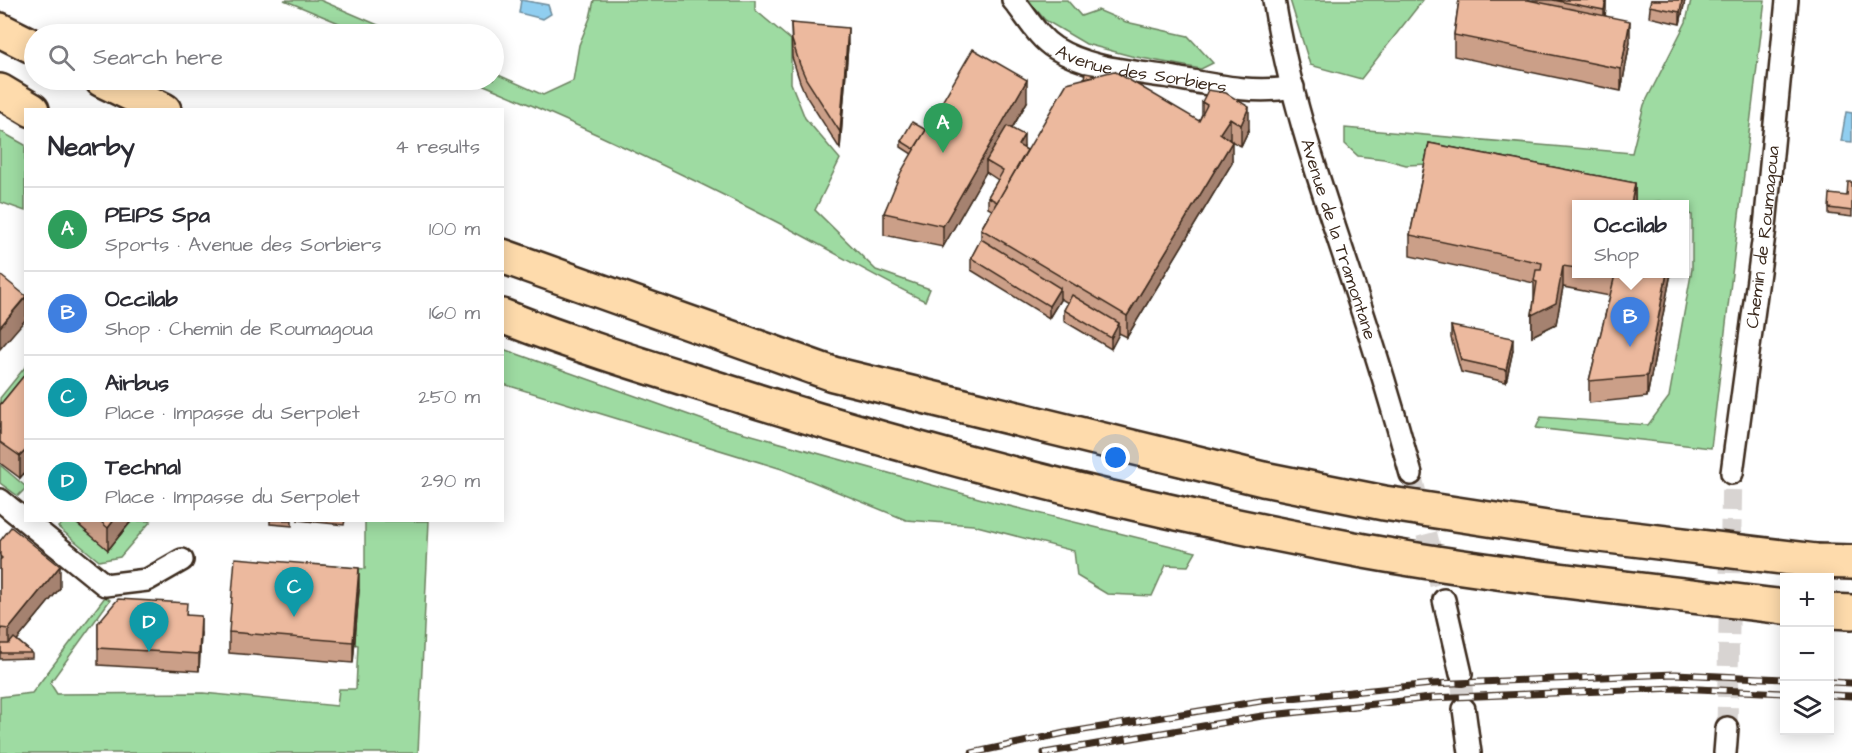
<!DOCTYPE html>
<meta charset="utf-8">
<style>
body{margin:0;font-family:"Architects Daughter",sans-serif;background:#f2f2f3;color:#2b2b33}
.controls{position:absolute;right:18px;bottom:18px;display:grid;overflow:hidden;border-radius:0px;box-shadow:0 3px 15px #0003}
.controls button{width:54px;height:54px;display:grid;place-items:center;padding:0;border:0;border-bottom:2px solid #e1e1e2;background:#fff;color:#2b2b33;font:30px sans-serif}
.you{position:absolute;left:1116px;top:458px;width:21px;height:21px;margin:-15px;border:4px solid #fff;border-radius:50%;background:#1a73e8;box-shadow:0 0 0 9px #1a73e833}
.badge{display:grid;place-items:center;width:39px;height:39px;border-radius:50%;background:#ea580c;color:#fff;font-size:20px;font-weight:700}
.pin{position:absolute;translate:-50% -50px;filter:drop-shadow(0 2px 3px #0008)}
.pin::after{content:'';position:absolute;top:32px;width:21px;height:18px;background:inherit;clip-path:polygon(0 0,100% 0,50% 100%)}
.popup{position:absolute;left:1572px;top:200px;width:117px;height:78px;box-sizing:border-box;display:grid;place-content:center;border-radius:0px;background:#fff;filter:drop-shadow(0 2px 4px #0005);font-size:20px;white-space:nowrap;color:#7c7c81}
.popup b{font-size:22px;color:#2b2b33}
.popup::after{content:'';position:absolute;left:50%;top:100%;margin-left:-12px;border:12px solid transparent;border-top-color:#fff}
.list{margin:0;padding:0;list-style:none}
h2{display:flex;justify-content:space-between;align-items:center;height:78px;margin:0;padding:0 24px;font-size:26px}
h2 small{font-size:20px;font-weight:400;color:#7c7c81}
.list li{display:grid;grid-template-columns:39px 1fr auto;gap:18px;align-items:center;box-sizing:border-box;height:84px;padding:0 24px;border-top:2px solid #e1e1e2}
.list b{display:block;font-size:22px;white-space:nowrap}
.list p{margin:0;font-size:20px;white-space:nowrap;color:#7c7c81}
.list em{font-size:20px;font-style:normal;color:#7c7c81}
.icon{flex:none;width:33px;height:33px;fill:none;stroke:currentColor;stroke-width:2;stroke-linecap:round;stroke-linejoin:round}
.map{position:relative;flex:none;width:1852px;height:753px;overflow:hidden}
.search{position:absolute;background:#fff;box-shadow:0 3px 15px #0003;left:24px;top:24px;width:480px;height:66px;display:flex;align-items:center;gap:15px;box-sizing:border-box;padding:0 21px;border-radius:33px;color:#7c7c81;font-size:22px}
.panel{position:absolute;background:#fff;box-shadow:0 3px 15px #0003;left:24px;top:108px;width:480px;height:414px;border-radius:0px}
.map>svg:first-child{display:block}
.green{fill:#9edba2;stroke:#6c8260;stroke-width:1.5}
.water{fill:#90cef0;stroke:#6e8c9c;stroke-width:1.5}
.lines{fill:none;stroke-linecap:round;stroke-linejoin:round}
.street-tunnel{stroke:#d8d4d2;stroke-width:21;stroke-dasharray:21 10;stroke-linecap:butt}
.street-casing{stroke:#3b2a1e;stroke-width:26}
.highway-casing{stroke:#3b2a1e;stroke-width:38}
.street{stroke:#fff;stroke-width:21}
.highway{stroke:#fedbac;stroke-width:33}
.rail-casing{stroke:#3b2a1e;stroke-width:7}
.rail{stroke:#fff;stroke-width:4.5;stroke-dasharray:14;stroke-linecap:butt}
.wall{fill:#cb9f88;stroke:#3b2a1e;stroke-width:1.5}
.shaded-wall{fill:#a5826f;stroke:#3b2a1e;stroke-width:1.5}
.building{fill:#ecb99e;stroke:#3b2a1e;stroke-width:1.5}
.labels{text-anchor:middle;stroke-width:4.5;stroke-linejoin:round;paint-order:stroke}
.street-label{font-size:18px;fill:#3b2a1e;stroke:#fff}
</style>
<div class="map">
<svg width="1852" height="753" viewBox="0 0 1852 753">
<rect width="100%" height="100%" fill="#fff"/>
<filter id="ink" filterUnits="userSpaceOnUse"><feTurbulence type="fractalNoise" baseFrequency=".0167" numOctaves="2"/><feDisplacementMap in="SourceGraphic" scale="12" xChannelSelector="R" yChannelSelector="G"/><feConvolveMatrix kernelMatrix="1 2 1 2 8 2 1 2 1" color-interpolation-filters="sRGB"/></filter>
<g filter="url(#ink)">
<g class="green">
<path d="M284 0H320L399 34H365Z"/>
<path d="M594 0H755V10L791 40V83L805 118 840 159 815 210 876 270 930 289 925 301C871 275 819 243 765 216 669 167 571 121 472 80H494V73L543 95 573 81 579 45 590 18Z"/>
<path d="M1028 0H1067L1081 16 1098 10 1126 22 1188 36 1213 63 1201 69 1131 56 1086 44 1045 20Z"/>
<path d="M1290 0H1423L1361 79 1310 65Z"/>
<path d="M1691 0H1765L1711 448 1536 428 1541 417 1648 425 1669 397 1692 269V215L1684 212V204H1668L1660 201 1632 204 1429 164 1406 165 1384 159 1358 156 1345 144V128L1632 153 1644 105 1686 22Z"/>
<path d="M0 131 25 145V211L0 202Z"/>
<path d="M503 349 723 427 993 502 1196 552 1188 566 1166 565 1152 596 1107 594 1077 576 1074 551 973 525 906 520 782 469 503 384Z"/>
<path d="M25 367V390L0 421V398Z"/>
<path d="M0 465 25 486V489L18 496 0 483Z"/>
<path d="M66 521H73L108 549 132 521H151L120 557 99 561 58 527Z"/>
<path d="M365 521H429L418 753H0V697L32 693 105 597 110 600 50 683 57 694 203 693 337 706 339 689H356L358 645 354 644 322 565 365 569Z"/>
</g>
<g class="water">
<path d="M521 0 548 5 551 14 543 19 519 13Z"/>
<path d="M1846 112 1852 113V142L1841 141Z"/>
</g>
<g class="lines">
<g class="street-tunnel">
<path d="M1411 474 1444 600"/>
<path d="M1461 674 1464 709"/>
<path d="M1727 728 1732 473"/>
</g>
<g class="street-casing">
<g id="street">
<path id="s1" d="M1013 0C1027 16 1037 37 1055 48 1089 69 1131 71 1170 77 1209 84 1253 95 1293 87"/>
<path id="s2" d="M1274 0C1289 95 1321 186 1351 277 1373 343 1393 408 1411 474"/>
<path id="s3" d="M1732 473 1765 227 1787 0"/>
<path d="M0 500 105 585 147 580 182 560"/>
<path d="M1444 600 1461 674"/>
<path d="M1464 709 1470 753"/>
<path d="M1725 753 1727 728"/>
</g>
</g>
<g class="highway-casing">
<g id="highway">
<path d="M0 30 34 47"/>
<path d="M102 80 164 110"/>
<path d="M0 91 32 110"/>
<path d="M502 256 833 374 1263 479 1384 503 1567 531 1816 561 1852 562"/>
<path d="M502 316C580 347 661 371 741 396 945 461 1153 512 1364 551 1503 576 1644 590 1784 607"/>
<path d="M1830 611 1852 612"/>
</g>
</g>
<use href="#street" class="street"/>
<use href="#highway" class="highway"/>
<g class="rail-casing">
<g id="rail">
<path d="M1830 682 1852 683"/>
<path d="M1830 695 1852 696"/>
<path d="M972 753 1065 733 1261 701 1432 684 1675 674 1784 679"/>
<path d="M1044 753 1262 716 1431 698 1676 688 1784 693"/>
</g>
</g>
<use href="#rail" class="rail"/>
</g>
<g class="wall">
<path d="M1459 0H1606L1605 15 1630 42 1621 91 1454 56V35Z"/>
<path d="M1651 0H1685L1680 24 1649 17Z"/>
<path d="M791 23 848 45 840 149 806 96 800 82 792 57Z"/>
<path d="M1027 102 1012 129 1024 147 1023 148 1027 150 1199 121 1202 114V102L1249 129 1241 146 1231 141 1232 163 1127 337 1119 333 1111 349 1064 321V310L1068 303 1060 298V300L1049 318 971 270V258L981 239V229L992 210 988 208V197L998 180 986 172 943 247 884 235V213L912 154 901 147V141L926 130Z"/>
<path d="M1429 143 1635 183V204H1576V273H1671L1647 397 1589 403V381L1610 296 1563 287 1556 324 1532 336V315L1534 300V283L1410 256V235Z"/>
<path d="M1852 182V217L1829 214V208L1847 196Z"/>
<path d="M1451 326 1513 350 1506 382 1461 372 1451 338Z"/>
<path d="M26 373V471L20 478 0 463V405Z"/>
<path d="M73 520H132L108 550Z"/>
<path d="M270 520H292V526L270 524Z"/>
<path d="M297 520H345L344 525Z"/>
<path d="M0 541 60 588 17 640 32 653V658L0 659Z"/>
<path d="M359 590 353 663 229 653V632Z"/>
<path d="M187 615 201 633 199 671 98 665V623Z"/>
</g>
<g class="shaded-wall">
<path d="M1606 0V10L1604 22V10Z"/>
<path d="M1682 0H1685L1680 24V12Z"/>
<path d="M1630 21V42L1621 91V69Z"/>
<path d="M848 28V45L840 149V132Z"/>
<path d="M1027 80V102L991 164 986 161V172L943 247V226Z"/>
<path d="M1249 107V129L1241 146V125Z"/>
<path d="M1230 118V140L1220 133Z"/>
<path d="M1024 135V147L1018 157V145Z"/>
<path d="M1232 142V163L1127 337V316Z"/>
<path d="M1635 183V204H1631Z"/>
<path d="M1563 266V287L1556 324 1532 336V315Z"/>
<path d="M1667 273H1671L1647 397V376Z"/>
<path d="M1060 288V300L1049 318V306Z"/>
<path d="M26 297V319L0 349V327Z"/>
<path d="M1119 323V334L1111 349V338Z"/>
<path d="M1513 338V350L1506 382V370Z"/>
<path d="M26 450V471L20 478V456Z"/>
<path d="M114 520H132L108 550V528Z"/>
<path d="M60 566V588L9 650V629Z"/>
<path d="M359 568V590L353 663V642Z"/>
<path d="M201 616V633L199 671V654Z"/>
</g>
<g class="building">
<path d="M1459 0H1528L1630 21 1621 69 1454 35Z"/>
<path d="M1553 0H1606L1604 10Z"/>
<path d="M1651 0H1682L1680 12 1649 6Z"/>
<path d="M791 23 848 28 840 132 806 79 800 65 792 40Z"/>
<path d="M973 49 1027 80 943 226 884 213 901 172Z"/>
<path d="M1114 71 1199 121 1207 105 1202 102 1208 90 1226 93 1249 107 1241 125 1230 118 1220 133 1232 142 1127 316 981 229 1067 83Z"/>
<path d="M1085 73 1097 75 1084 78Z"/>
<path d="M912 122 926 130 914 149 901 141Z"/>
<path d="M1007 126 1024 135 1018 145 1027 150 997 202 988 197 1003 171 986 161Z"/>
<path d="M1429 143 1635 183 1631 204H1576V268L1563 266 1556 303 1532 315 1537 282 1534 281 1536 270H1541L1542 263 1410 235Z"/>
<path d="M1848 182H1852V211L1829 208 1830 194 1847 196Z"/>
<path d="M981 239 1060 288 1049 306 971 258Z"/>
<path d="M1605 273H1667L1647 376 1589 381 1615 275Z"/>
<path d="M0 275 26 296 0 327Z"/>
<path d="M1072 295 1119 323 1111 338 1064 310Z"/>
<path d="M1451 326 1513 338 1506 370 1461 360Z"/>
<path d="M26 373V450L20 456 0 442V405Z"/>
<path d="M99 520H114L108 528Z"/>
<path d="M11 527 60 566 9 629 1 628V637H0V560L2 558 0 556V541Z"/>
<path d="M235 558 359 568 353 642 229 632Z"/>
<path d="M118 599 187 603 186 615 201 616 199 654 98 648V623Z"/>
<path d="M14 638 32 653H1V644H9Z"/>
</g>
</g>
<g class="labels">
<g class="street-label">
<text dy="6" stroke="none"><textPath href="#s1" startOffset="154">Avenue des Sorbiers</textPath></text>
<text dy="6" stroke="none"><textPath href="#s3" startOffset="238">Chemin de Roumagoua</textPath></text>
<text dy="6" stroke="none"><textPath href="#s2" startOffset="248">Avenue de la Tramontane</textPath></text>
</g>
</g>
</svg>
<div class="controls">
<button>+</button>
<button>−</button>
<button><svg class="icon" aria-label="layers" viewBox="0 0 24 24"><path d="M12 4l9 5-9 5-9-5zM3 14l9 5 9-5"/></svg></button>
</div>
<div class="you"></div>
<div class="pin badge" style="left:943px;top:153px;background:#2e9e5b">A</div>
<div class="pin badge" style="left:1630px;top:347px;background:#3f7fe0">B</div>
<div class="popup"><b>Occilab</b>Shop</div>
<div class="pin badge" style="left:294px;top:617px;background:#0f9aa8">C</div>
<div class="pin badge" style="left:149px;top:652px;background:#0f9aa8">D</div>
<div class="search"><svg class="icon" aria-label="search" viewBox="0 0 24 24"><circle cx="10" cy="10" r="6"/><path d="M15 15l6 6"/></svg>Search here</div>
<section class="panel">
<h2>Nearby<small>4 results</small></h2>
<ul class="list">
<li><span class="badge" style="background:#2e9e5b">A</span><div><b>PEIPS Spa</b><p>Sports · Avenue des Sorbiers</p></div><em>100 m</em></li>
<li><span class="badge" style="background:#3f7fe0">B</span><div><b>Occilab</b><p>Shop · Chemin de Roumagoua</p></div><em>160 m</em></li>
<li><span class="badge" style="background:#0f9aa8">C</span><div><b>Airbus</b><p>Place · Impasse du Serpolet</p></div><em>250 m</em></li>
<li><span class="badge" style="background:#0f9aa8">D</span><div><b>Technal</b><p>Place · Impasse du Serpolet</p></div><em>290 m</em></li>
</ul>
</section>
</div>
